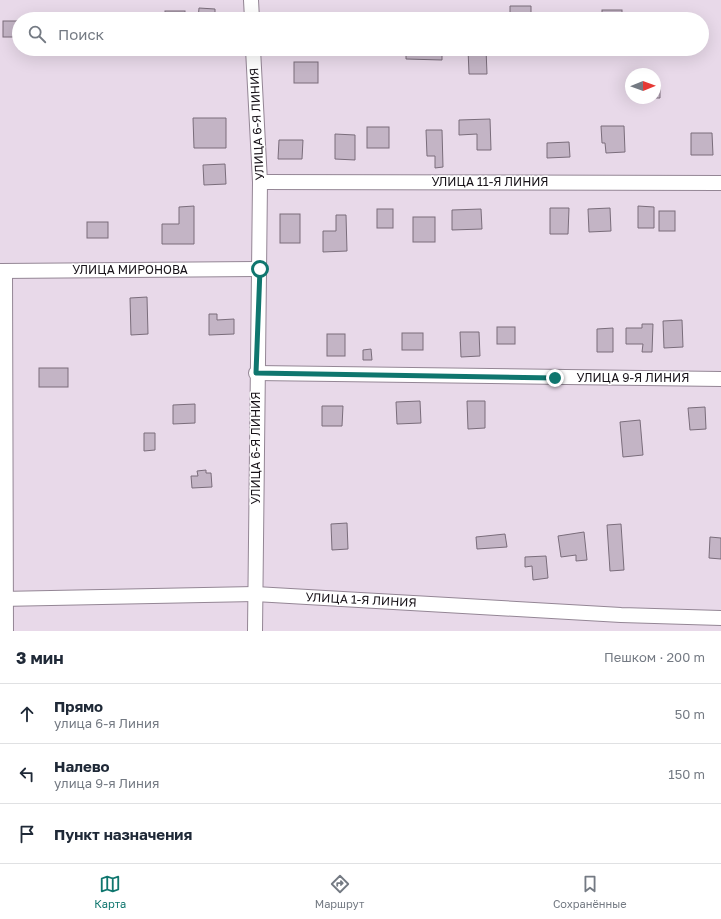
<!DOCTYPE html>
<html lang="ru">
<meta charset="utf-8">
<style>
body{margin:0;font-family:"Golos Text",sans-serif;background:#f2f2f3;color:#1f2937}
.compass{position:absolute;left:625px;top:68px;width:36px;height:36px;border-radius:50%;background:#fff;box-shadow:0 4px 16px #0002;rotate:89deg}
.stop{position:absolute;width:12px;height:12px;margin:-9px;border:3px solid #0f766e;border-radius:50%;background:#fff}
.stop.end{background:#0f766e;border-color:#fff;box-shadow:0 1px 4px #0008}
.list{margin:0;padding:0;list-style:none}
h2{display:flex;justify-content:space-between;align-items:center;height:52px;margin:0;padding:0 16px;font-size:17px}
h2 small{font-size:13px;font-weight:400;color:#747a83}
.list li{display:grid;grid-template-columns:26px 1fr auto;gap:12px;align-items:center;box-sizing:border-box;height:60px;padding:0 16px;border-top:1px solid #e0e1e3}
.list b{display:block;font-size:15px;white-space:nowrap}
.list p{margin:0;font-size:13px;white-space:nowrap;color:#747a83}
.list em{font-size:13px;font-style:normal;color:#747a83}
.icon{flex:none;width:22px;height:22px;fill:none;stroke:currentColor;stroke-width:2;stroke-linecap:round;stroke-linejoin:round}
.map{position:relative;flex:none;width:721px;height:631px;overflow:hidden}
.search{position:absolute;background:#fff;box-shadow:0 4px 16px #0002;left:12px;right:12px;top:12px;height:44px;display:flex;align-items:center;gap:10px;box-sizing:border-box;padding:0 14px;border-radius:22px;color:#747a83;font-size:15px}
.sheet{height:232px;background:#fff}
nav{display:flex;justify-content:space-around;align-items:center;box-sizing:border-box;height:56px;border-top:1px solid #e0e1e3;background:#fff;font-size:11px;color:#747a83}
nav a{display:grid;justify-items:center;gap:2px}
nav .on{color:#0f766e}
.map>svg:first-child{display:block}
.building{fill:#c3b4c5;stroke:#7a6d7b}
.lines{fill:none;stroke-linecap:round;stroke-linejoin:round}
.minor-casing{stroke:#948695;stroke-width:16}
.minor{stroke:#fff;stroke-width:14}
.route{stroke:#0f766e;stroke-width:5}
.labels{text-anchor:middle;stroke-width:3;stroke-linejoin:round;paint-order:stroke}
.street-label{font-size:12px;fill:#181319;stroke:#fff}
</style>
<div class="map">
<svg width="721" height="631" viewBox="0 0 721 631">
<rect width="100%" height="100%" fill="#e8d9e9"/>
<g class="building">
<path d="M510 6H531V13H535V19H510Z"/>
<path d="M199 8 215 9V19H198Z"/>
<rect x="602" y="10" width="20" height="9"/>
<rect x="165" y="11" width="20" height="8"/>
<path d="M359 16V19H332V17Z"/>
<rect x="3" y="21" width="16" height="16"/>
<rect x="116" y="49" width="14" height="1"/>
<path d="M406 49H442V60L406 59Z"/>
<path d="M468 49H486L487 74H469Z"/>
<rect x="294" y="62" width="24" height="21"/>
<path d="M655 86H660V98H636H655Z"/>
<path d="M193 118H226V148H194Z"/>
<path d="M490 119 491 150H477V134L459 135V120Z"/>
<path d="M601 126H624L625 152 606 153 605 143H602Z"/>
<rect x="367" y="127" width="22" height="21"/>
<path d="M426 130H442L443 167 435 168V156H427Z"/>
<path d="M691 133H712L713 155H691Z"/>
<path d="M335 134 355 135V160L335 159Z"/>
<path d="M279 140H303L302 159H278Z"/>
<path d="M569 142 570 157 547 158V143Z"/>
<path d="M225 164 226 184 204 185 203 165Z"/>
<path d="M194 206V244H162V224H179V207Z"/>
<path d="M638 206 654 207V228H638Z"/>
<path d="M550 208H569L568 234H550Z"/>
<path d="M610 208 611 231 589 232 588 209Z"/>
<rect x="377" y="209" width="16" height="19"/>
<path d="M481 209 482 229 452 230V210Z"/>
<rect x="659" y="211" width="16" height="20"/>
<rect x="280" y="214" width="20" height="29"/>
<path d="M336 215H346L347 251 323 252V231H336Z"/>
<rect x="413" y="217" width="22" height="25"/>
<rect x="87" y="222" width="21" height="16"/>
<path d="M147 297 148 334 131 335 130 298Z"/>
<path d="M209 314H217V320L234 319V334L209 335Z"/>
<path d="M682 320 683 347 664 348 663 321Z"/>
<path d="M642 324H653L652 352H642L643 344H626V328H642Z"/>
<rect x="497" y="327" width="18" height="17"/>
<path d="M613 328V352H597V329Z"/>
<path d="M460 332H479L480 356 461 357Z"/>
<rect x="402" y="333" width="21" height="17"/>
<rect x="327" y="334" width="18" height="22"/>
<path d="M371 349 372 360H363V350Z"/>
<rect x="39" y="368" width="29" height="19"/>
<path d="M420 401 421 423 397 424 396 402Z"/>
<path d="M467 401H485V428L468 429Z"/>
<path d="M195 404V423L173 424V405Z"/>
<path d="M322 406H343L342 426H322Z"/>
<path d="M705 407 706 429 690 430 688 408Z"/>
<path d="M640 420 643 455 623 457 620 422Z"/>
<path d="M144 433H155V450L144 451Z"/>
<path d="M206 470V473H211L212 487 192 488 191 476H198L197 471Z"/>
<path d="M347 523 348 549 332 550 331 524Z"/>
<path d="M621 524 624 570 610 571 607 525Z"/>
<path d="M584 532 587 560 576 561V555L561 557 558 536Z"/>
<path d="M505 534 507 547 477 549 476 537Z"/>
<path d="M710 537 721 538V559L709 558Z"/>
<path d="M546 556 548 578 533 580 532 566 525 567V557Z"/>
</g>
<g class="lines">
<g class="minor-casing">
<g id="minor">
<path d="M251 0 252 19"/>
<path d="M253 49 260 182 255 631"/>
<path d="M260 182 721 183"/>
<path d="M0 271 260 269"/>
<path d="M5 271 6 631"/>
<path d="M256 373 721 379"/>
<path d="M0 599 255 594 621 615 721 618"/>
</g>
</g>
<use href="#minor" class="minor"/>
</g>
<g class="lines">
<path class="route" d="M260 269 256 373 555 378"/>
</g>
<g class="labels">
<g class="street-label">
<text transform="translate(257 124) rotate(-93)" y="4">УЛИЦА 6-Я ЛИНИЯ</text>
<text x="490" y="186">УЛИЦА 11-Я ЛИНИЯ</text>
<text x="130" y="274">УЛИЦА МИРОНОВА</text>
<text x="633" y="382">УЛИЦА 9-Я ЛИНИЯ</text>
<text transform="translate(256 448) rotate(-90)" y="4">УЛИЦА 6-Я ЛИНИЯ</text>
<text transform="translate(361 600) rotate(3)" y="4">УЛИЦА 1-Я ЛИНИЯ</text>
</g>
</g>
</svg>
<svg class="compass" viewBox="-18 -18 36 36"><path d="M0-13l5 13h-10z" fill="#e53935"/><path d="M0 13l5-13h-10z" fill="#747a83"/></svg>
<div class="stop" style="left:260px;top:269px"></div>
<div class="stop end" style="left:555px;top:378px"></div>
<div class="search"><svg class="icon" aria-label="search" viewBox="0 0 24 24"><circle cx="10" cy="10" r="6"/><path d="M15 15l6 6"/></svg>Поиск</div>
</div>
<section class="sheet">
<h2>3 мин<small>Пешком · 200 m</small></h2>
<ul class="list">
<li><svg class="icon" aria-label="ahead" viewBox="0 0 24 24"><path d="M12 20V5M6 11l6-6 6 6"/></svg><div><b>Прямо</b><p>улица 6-я Линия</p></div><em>50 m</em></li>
<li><svg class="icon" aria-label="left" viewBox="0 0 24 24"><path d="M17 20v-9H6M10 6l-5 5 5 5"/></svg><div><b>Налево</b><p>улица 9-я Линия</p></div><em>150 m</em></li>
<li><svg class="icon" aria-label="arrive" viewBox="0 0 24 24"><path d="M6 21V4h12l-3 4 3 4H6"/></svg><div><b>Пункт назначения</b></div></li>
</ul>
</section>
<nav>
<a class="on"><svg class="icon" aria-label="map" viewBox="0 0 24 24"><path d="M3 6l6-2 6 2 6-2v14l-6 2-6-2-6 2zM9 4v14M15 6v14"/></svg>Карта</a>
<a><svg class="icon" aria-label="directions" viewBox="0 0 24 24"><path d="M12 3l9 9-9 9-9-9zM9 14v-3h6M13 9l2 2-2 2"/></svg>Маршрут</a>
<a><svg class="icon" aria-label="saved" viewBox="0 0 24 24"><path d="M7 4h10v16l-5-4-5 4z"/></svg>Сохранённые</a>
</nav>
